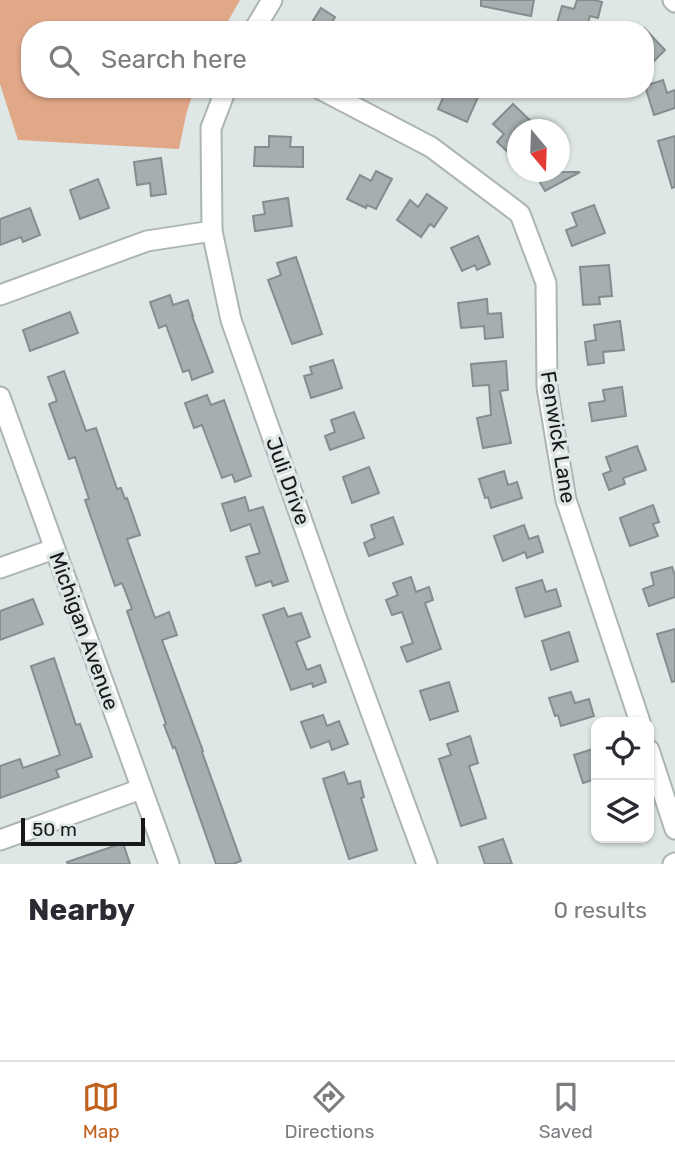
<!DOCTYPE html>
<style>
body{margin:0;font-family:Rubik,sans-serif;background:#f7f7f7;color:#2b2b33}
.controls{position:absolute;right:21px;bottom:21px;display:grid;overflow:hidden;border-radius:14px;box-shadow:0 2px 5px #0004}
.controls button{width:63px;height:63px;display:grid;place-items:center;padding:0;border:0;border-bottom:2px solid #e1e1e2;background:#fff;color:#2b2b33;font:35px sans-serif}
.compass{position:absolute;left:507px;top:119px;width:63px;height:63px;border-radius:50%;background:#fff;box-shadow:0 2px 5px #0004;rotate:161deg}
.scale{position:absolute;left:21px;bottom:18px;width:124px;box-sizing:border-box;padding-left:7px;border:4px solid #17191a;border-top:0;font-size:19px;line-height:24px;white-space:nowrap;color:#17191a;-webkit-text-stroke:5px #dee6e6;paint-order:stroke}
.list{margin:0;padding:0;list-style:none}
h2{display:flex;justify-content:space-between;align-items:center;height:91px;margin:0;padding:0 28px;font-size:30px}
h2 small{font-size:23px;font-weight:400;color:#7c7c81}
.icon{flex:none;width:38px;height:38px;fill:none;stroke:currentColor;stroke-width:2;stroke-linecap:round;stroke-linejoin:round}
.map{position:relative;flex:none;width:675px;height:864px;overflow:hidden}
.search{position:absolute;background:#fff;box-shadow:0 2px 5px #0004;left:21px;right:21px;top:21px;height:77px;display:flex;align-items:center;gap:18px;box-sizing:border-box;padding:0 24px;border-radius:28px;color:#7c7c81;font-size:26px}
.sheet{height:196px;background:#fff}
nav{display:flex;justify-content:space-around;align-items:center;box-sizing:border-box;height:98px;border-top:2px solid #e1e1e2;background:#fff;font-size:19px;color:#7c7c81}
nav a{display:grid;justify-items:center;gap:4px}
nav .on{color:#c1611e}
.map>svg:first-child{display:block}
.green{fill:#e1a888}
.building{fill:#a6aeaf;stroke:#858d8d;stroke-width:2}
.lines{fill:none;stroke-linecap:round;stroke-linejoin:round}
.minor-casing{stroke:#acb4b4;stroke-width:23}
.minor{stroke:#fff;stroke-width:19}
.labels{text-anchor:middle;stroke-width:7;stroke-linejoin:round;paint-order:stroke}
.street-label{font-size:21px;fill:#17191a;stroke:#dee6e6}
</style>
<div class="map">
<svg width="675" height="864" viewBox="0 0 675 864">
<rect width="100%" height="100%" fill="#dee6e6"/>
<path class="green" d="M0 0H240L223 30H30V89H194L186 115 179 149 18 140 0 84Z"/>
<g class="building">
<path d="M481 0H534L531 16 481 6Z"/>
<path d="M577 0H594L602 2 598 18 590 16 586 30H555L562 6 574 9Z"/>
<path d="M321 8 335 17 328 30H307Z"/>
<path d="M645 29 665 50 652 63 645 56Z"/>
<path d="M663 80 667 93 675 90V108L654 115 645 86Z"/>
<path d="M447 89H462L478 97 467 122 438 109Z"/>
<path d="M513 104 540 130H517V148L516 146 509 153 497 142 504 134 493 124Z"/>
<path d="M269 136 291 137 290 147H303V167L254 166 255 147H269Z"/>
<path d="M675 136V187L672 188 658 141Z"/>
<path d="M161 158 166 194 151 196 150 183 137 185 134 162Z"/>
<path d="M376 171 392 179 376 209 367 205 366 208 347 199 360 175 371 181Z"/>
<path d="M534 172H580L545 191Z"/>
<path d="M98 179 109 208 80 219 70 190Z"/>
<path d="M427 194 447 208 434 227 430 224 421 237 397 220 410 200 418 207Z"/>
<path d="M288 198 292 226 255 231 253 216 265 214 263 202Z"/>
<path d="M594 205 605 233 572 246 566 230 577 226 572 213Z"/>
<path d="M30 208 40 235 23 242 21 237 0 245V219Z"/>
<path d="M478 236 490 264 477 270 475 265 462 271 451 248Z"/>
<path d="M296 257 322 334 292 344 268 280 281 275 277 263Z"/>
<path d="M609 265 612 296 599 297 600 304 583 305 580 267Z"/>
<path d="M170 295 173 305 188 300 193 316H192L213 372 192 380 189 370 183 372 166 325 159 328 150 302Z"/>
<path d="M487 299 488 314 501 313 503 337 485 339 484 326 461 328 458 303Z"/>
<path d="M70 312 78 333 30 351 23 330Z"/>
<path d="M620 321 624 350 603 352 604 363 588 365 585 342 596 340 594 325Z"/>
<path d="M333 360 342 388 311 398 304 376 312 374 310 367Z"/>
<path d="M506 361 508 390 500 391 511 443 483 448 477 418 491 415 489 385 473 386 471 364Z"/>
<path d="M64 371 86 431 96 428 117 489 121 488 125 499 127 498 140 535 127 539 155 618 169 612 177 635 162 640 203 751 202 752 241 861 233 864H216L175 747 173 748 164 725 166 724 127 611 132 609 122 583 115 586 85 500 89 499 75 457 69 459 49 404 57 401 48 377Z"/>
<path d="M622 387 626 416 592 421 589 403 605 401 603 390Z"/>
<path d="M207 395 211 405 224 400 251 476 235 482 232 474 222 478 202 425 194 428 185 403Z"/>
<path d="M354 412 364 438 330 450 325 436 335 432 331 420Z"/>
<path d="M637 446 646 470 623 478 625 484 609 490 603 474 611 471 606 457Z"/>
<path d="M369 467 379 493 352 503 343 477Z"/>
<path d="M504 471 508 485 517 482 522 498 491 508 488 497 485 498 479 479Z"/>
<path d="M245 497 249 511 263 507 288 581 273 586 271 581 256 586 246 557 260 553 250 524 231 531 222 504Z"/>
<path d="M653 505 659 522 653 524 658 536 630 546 620 518Z"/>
<path d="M393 517 403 544 369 556 364 543 375 538 371 525Z"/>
<path d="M524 525 529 539 538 536 543 552 527 558 525 552 503 561 494 536Z"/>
<path d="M672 567 675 575V597L649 606 643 589 654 585 651 573Z"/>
<path d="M411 577 416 592 429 587 433 600 425 603 441 649 407 662 401 647 413 643 402 612 392 615 386 600 398 595 393 583Z"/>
<path d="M542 580 546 592 556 589 561 606 525 617 516 588Z"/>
<path d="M33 599 43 624 0 640V611Z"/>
<path d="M284 608 288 617 301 613 310 637 296 642 307 670 320 665 326 682 313 687 312 683 291 690 263 615Z"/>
<path d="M675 629V681L672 682 657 634Z"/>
<path d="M569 632 578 661 551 670 542 641Z"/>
<path d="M54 658 76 725 80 724 92 757 56 770 59 777 0 798V766L20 759 23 768 60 755 31 666Z"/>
<path d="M449 682 458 711 430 720 420 691Z"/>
<path d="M571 692 575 703 589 699 594 716 561 726 558 715 555 716 549 698Z"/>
<path d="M323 715 327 726 339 721 348 744 332 750 329 741 311 748 301 722Z"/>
<path d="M470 736 478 763 469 766 486 818 461 826 439 759 451 755 447 744Z"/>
<path d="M596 748V779L583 783 574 755Z"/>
<path d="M344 772 348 784 360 781 364 797 361 798 377 850 349 859 323 779Z"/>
<path d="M503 839 512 864H485L479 847Z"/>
<path d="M123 843 130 864H68L67 862Z"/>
</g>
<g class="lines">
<g class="minor-casing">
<g id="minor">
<path d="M673 0 675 2"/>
<path d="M254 30 272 0"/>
<path d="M226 89 211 128 212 231 231 320 336 617 427 864"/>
<path d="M320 89 431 147 520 214 546 283 547 387 566 500 640 722"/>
<path d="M0 295 147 241 212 231"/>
<path d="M0 397 169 864"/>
<path d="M0 568 54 549"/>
<path d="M649 750 675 829"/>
<path d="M0 840 141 789"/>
<path d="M673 864 675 863"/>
</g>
</g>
<use href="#minor" class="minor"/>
</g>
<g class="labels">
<g class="street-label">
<text transform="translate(558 437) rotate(81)" y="7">Fenwick Lane</text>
<text transform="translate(288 481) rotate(70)" y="7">Juli Drive</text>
<text transform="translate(84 631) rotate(70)" y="7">Michigan Avenue</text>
</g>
</g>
</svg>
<div class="controls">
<button><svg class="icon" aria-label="locate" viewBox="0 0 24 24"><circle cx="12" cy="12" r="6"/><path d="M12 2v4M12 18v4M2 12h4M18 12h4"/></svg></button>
<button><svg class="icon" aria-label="layers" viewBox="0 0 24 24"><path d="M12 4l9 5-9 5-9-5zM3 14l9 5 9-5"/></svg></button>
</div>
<svg class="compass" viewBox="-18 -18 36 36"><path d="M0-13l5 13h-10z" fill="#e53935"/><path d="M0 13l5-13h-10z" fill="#7c7c81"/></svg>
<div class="scale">50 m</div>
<div class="search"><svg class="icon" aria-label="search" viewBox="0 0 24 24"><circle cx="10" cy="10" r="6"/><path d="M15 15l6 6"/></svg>Search here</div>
</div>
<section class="sheet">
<h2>Nearby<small>0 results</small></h2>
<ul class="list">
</ul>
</section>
<nav>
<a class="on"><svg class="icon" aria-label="map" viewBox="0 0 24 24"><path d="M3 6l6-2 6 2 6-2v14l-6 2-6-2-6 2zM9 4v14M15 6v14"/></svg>Map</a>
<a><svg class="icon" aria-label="directions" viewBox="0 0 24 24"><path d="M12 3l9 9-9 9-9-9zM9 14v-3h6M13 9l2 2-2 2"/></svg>Directions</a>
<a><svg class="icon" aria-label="saved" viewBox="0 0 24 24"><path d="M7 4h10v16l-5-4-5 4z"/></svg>Saved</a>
</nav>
